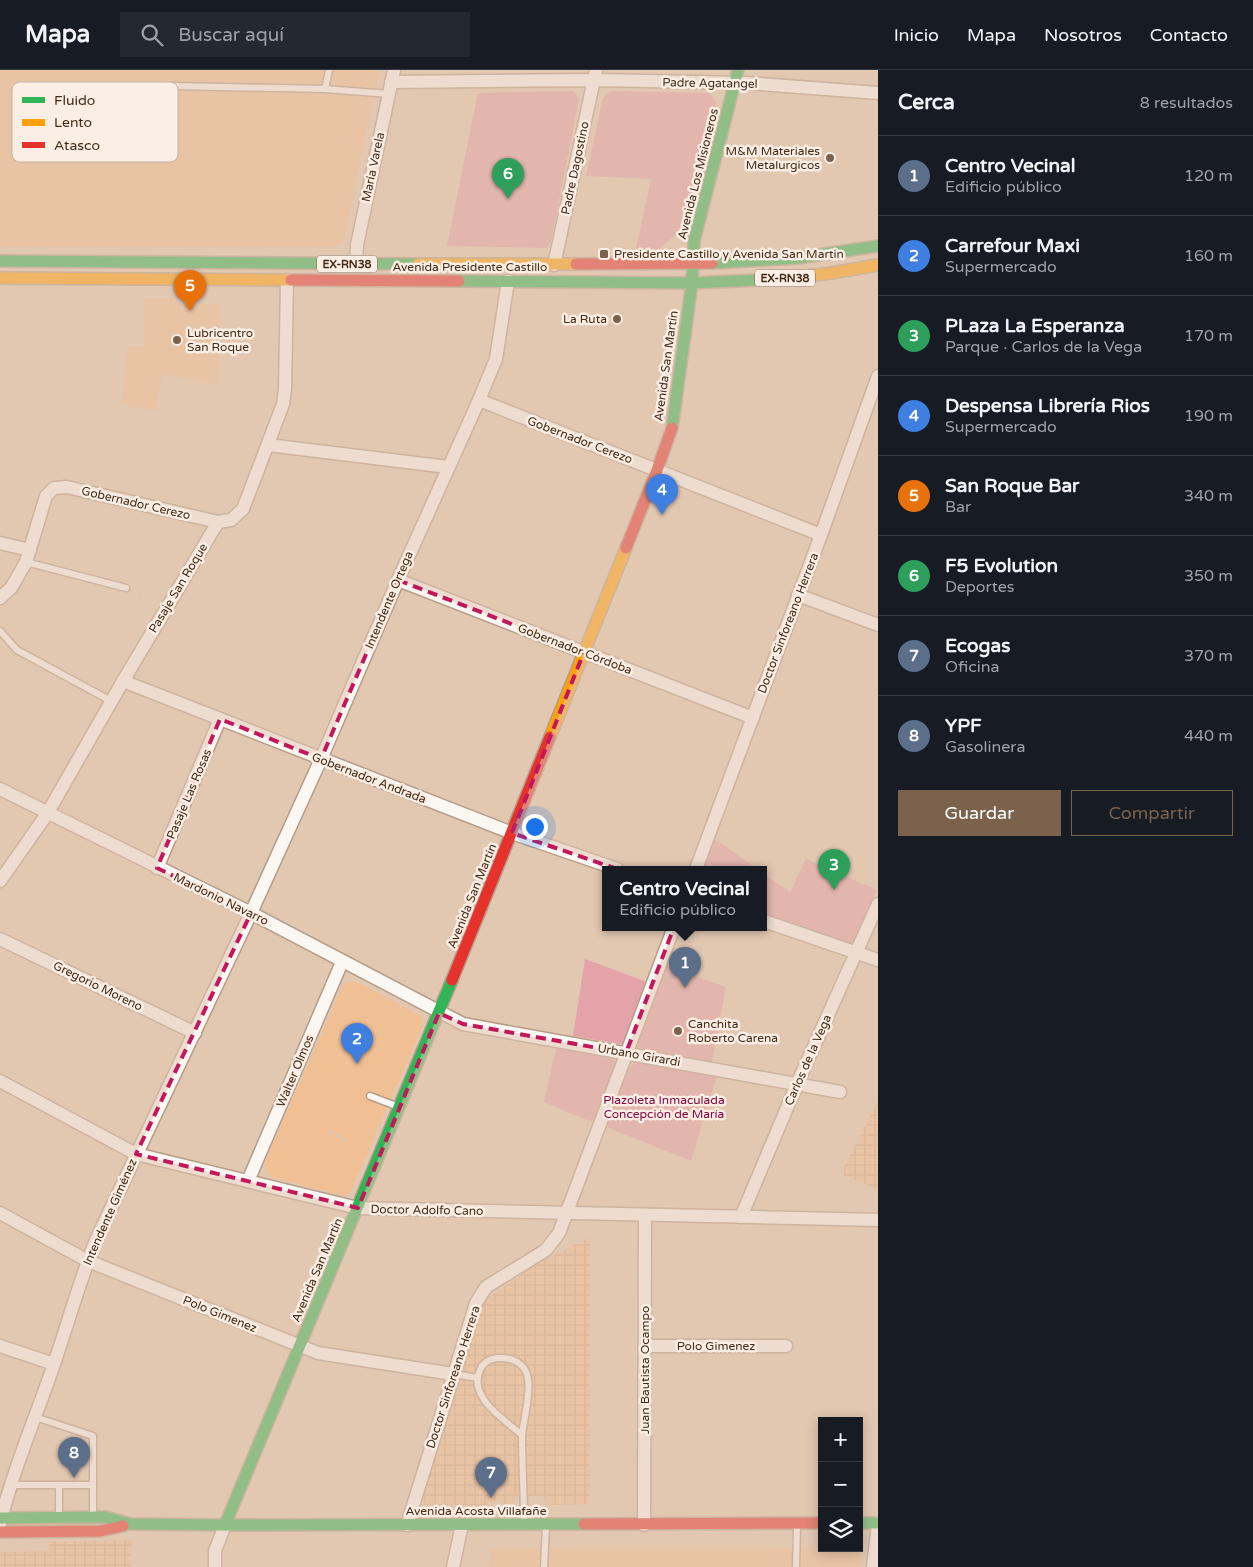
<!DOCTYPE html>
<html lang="es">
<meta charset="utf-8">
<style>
body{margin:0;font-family:"Varela Round",sans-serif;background:#242831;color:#f1f3f6}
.controls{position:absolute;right:15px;bottom:15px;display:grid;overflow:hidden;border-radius:0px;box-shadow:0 2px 12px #0003}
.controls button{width:45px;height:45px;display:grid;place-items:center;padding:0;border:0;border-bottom:1px solid #363941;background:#171b24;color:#f1f3f6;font:25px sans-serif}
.you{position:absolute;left:534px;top:756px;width:18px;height:18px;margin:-12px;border:4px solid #fff;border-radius:50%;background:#1a73e8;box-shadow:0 0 0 8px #1a73e833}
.badge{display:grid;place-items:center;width:32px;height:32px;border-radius:50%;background:#7b624c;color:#fff;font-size:16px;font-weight:700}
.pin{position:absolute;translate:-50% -41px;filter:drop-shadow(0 1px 2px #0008)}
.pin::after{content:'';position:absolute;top:26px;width:18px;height:15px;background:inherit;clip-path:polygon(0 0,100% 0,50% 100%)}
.popup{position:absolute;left:602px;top:796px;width:165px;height:65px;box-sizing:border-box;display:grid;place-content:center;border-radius:0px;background:#171b24;filter:drop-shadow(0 1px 4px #0005);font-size:16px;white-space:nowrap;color:#9ea1a6}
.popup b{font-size:19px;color:#f1f3f6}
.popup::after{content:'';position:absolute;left:50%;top:100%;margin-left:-10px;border:10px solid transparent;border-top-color:#171b24}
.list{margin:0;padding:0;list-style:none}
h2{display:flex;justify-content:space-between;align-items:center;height:65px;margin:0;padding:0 20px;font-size:21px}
h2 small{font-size:16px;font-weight:400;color:#9ea1a6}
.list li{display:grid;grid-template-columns:32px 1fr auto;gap:15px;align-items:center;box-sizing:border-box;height:80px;padding:0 20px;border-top:1px solid #363941}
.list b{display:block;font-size:19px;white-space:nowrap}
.list p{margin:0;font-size:16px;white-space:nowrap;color:#9ea1a6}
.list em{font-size:16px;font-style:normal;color:#9ea1a6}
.actions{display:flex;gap:10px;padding:15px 20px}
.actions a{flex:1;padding:11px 0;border:1px solid #7b624c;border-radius:0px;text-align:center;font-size:18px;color:#7b624c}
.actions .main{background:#7b624c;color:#fff}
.icon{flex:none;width:28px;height:28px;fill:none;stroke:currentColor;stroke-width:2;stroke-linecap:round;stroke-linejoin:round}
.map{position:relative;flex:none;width:878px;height:1497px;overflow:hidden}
header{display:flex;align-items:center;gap:30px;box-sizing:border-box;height:70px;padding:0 25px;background:#171b24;border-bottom:1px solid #363941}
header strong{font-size:24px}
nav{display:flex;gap:28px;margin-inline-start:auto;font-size:18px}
.search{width:350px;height:45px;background:#242831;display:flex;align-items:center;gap:12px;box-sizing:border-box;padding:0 18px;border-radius:0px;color:#9ea1a6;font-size:19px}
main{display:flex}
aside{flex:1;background:#171b24}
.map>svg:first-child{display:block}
.built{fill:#f0bf94}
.industrial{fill:url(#industrial-grid)}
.green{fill:#e3a3a9}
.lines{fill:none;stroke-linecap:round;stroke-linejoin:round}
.lane-casing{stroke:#b49d89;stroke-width:9}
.street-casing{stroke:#b49d89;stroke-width:15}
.fast-casing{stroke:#b49d89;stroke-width:14}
.slow-casing{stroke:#b49d89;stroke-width:14}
.jam-casing{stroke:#b49d89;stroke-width:14}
.path{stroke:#d0c8c0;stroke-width:2;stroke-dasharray:4 4;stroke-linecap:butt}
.lane{stroke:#fbf7f3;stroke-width:6}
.street{stroke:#fbf7f3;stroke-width:12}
.fast{stroke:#30b455;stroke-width:11}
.slow{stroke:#ff9f0a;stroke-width:11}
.jam{stroke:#e5322d;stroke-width:11}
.marked{fill:none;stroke:#c2185b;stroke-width:4;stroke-dasharray:10 6;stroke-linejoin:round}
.poi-dot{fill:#7b624c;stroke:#fbeee4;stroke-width:2}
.labels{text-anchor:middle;stroke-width:5;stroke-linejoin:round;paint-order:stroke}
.shield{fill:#fbeee4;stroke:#7a6654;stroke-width:1}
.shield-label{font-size:11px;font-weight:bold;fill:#432b16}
.street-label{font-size:12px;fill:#432b16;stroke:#fbeee4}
.poi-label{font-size:12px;fill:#432b16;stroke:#fbeee4;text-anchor:start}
.park-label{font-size:12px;fill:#800941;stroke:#fbeee4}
.key{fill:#fbeee4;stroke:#c4b4a6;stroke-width:1}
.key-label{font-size:14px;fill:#432b16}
</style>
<header>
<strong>Mapa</strong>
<div class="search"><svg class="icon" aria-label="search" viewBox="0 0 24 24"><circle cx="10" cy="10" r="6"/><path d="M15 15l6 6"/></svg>Buscar aquí</div>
<nav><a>Inicio</a><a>Mapa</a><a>Nosotros</a><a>Contacto</a></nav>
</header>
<main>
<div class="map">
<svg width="878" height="1497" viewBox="0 0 878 1497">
<defs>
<pattern id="industrial-grid" width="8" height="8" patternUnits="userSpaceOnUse" patternTransform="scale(1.25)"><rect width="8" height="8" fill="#f0bf94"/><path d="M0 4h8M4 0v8" fill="none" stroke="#cfa47f"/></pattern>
</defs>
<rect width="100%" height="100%" fill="#e2c7b1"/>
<g class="built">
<path d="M0 0H379L344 170 334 177H0Z"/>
<path d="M145 228H175L176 234H220L217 314 162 304 156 341 121 335 128 276H144Z"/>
<path d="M355 911 421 946 423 955 350 1123 342 1126 269 1106 265 1092 344 913Z"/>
<path d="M491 1478H854L861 1486 860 1497H489Z"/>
</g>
<g class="industrial">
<path d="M878 1031V1120L841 1104Z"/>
<path d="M590 1167 589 1434 548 1435 543 1426H515L514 1434H501L500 1431 488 1432 487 1435H426L421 1427 482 1232 540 1192Z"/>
<path d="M132 1470 130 1497H0V1482L49 1481V1472Z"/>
</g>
<g class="green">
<path d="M573 21 579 29 551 172 546 178 447 176 478 23Z"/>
<path d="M610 21 709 23 716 33 684 158 658 180 636 179 651 109 586 106 603 28Z"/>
<path d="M713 768 757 799H702Z"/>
<path d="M806 789 877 820 855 870 851 873H844L764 843V804L790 822Z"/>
<path d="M585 889 647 912 625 969 621 974 573 966Z"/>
<path d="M667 896 726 917 712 992 643 980 638 976 637 970Z"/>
<path d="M556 978 608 987 615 991V999L594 1053 544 1032Z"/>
<path d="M641 992 717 1005 691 1091 606 1057 628 999 635 993Z"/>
</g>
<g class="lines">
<g class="lane-casing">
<g id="lane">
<path d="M174 16 325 19 389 24"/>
<path d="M325 19 329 0"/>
<path d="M26 492 126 518"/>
<path d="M0 561 17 580 111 631"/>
<path d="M370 1026 399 1037"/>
<path d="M453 1304 478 1308"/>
<path d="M35 1347 93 1366V1444"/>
<path d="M522 1365C506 1351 467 1327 480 1300 483 1292 489 1289 497 1288 512 1287 526 1293 528 1309 531 1326 523 1350 522 1367 522 1395 524 1423 524 1451"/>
<path d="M11 1415H93"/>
<path d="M59 1446V1415"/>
<path d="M544 1497 546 1456"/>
<path d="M796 1497 797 1456"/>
</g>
</g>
<g class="street-casing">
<g id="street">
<path d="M391 12 594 10 747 13 878 23"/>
<path d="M356 194 357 175 394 0"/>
<path d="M554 195 596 0"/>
<path d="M479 330 821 465"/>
<path d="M268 375 448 397"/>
<path d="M0 473 30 480"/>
<path d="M398 510 753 648"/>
<path d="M798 525 878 555"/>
<path d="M0 528 11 518 26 492 46 426 54 418 67 417 218 452 231 450 243 439 283 334 285 319 287 210"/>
<path d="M123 611 512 763 617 799"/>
<path d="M0 719 251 843 463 954 840 1022"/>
<path d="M157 798 220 649"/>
<path d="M696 799 821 465 878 306"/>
<path d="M0 811 47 744 123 611 218 452"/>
<path d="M764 851 878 890"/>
<path d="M0 869 195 963"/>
<path d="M0 1011 136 1084 358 1138 878 1150"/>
<path d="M248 1111 342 892"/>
<path d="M0 1143 88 1191 318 1283 453 1304"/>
<path d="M741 1147 797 1014 878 834"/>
<path d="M0 1276 54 1294"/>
<path d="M645 1276H786"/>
<path d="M0 1453C13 1401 34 1351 52 1300 67 1257 79 1212 96 1170L251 843 321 689 398 510 479 330 496 289 508 211"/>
<path d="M407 1455 476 1233 486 1217 546 1180 559 1163 674 857"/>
<path d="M644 1455 645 1145"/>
<path d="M215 1497V1481L225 1455"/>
<path d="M453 1497 462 1455"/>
<path d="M873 1497 878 1453"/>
</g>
</g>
<g class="fast-casing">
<g id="fast">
<path d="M0 191 418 194"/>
<path d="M712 193 798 188 878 176"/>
<path d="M459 211 692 213 778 209"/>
<path d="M672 358 692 213 694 171 738 0"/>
<path d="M0 1448 105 1447 130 1454 225 1455 584 1454"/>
<path d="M859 1453H878"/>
<path d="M225 1455 452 910"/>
</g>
</g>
<g class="slow-casing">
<g id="slow">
<path d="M418 194H576"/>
<path d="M0 208 291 210"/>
<path d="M778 209 832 203 878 195"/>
<path d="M550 667 626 478"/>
</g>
</g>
<g class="jam-casing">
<g id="jam">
<path d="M576 194 712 193"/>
<path d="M291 210 459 211"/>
<path d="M626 478 657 400 672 358"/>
<path d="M452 910 550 667"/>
<path d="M584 1454 822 1453"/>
<path d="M0 1462 100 1461 123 1456"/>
</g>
</g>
<g class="path">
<path d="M132 523 153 536"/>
<path d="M329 1062 350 1072"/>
</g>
<use href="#lane" class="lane"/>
<use href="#street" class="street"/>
<use href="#fast" class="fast"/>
<use href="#slow" class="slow"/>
<use href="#jam" class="jam"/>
</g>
<path d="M0 0H878V1497H0ZM398 510 584 582 512 763 687 823 626 983 463 954 439 943 358 1138 136 1084 251 843 157 798 220 649 321 689Z" fill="#e2c7b1" fill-opacity=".55" fill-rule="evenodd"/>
<path class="marked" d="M398 510 584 582 512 763 687 823 626 983 463 954 439 943 358 1138 136 1084 251 843 157 798 220 649 321 689Z"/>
<g class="poi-dot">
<circle cx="830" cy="88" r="5"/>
<rect x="599" y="179" width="10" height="10" rx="2.5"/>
<circle cx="617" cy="249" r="5"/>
<circle cx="177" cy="270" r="5"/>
<circle cx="678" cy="961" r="5"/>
</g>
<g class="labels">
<g class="shield">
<rect x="317" y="185.5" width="60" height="17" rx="4"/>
<rect x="755" y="199.5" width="60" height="17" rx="4"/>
</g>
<g class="shield-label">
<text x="347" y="198">EX-RN38</text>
<text x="785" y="212">EX-RN38</text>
</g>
<g class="street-label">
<text transform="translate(710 13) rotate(1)" y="4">Padre Agatangel</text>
<text transform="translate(373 97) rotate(-78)" y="4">María Varela</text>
<text transform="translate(575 98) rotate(-78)" y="4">Padre Dagostino</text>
<text transform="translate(698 104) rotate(-76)" y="4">Avenida Los Misioneros</text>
<text x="470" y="201">Avenida Presidente Castillo</text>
<text transform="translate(666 296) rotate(-82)" y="4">Avenida San Martín</text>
<text transform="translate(580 370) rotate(21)" y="4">Gobernador Cerezo</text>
<text transform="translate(136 433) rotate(13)" y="4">Gobernador Cerezo</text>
<text transform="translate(178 518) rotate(-59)" y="4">Pasaje San Roque</text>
<text transform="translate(389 530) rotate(-67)" y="4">Intendente Ortega</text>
<text transform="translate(788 553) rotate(-69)" y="4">Doctor Sinforeano Herrera</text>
<text transform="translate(575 579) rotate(21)" y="4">Gobernador Córdoba</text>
<text transform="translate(369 708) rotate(21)" y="4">Gobernador Andrada</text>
<text transform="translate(189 724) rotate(-67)" y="4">Pasaje Las Rosas</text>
<text transform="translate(472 826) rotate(-68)" y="4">Avenida San Martín</text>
<text transform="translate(221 829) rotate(26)" y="4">Mardonio Navarro</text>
<text transform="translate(98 916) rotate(26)" y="4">Gregorio Moreno</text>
<text transform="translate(639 985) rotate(10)" y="4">Urbano Girardi</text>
<text transform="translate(808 990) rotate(-66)" y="4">Carlos de la Vega</text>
<text transform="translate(295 1001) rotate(-67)" y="4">Walter Olmos</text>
<text transform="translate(427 1140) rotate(1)" y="4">Doctor Adolfo Cano</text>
<text transform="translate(110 1142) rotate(-66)" y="4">Intendente Giménez</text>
<text transform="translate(317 1200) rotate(-67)" y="4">Avenida San Martín</text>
<text transform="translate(220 1244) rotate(22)" y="4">Polo Gimenez</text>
<text x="716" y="1280">Polo Gimenez</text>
<text transform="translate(645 1300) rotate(-90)" y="4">Juan Bautista Ocampo</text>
<text transform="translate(453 1307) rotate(-72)" y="4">Doctor Sinforeano Herrera</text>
<text x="476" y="1445">Avenida Acosta Villafañe</text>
</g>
<g class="poi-label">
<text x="820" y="85" text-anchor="end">M&amp;M Materiales<tspan x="820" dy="14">Metalurgicos</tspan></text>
<text x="614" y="188">Presidente Castillo y Avenida San Martin</text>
<text x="607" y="253" text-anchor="end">La Ruta</text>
<text x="187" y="267">Lubricentro<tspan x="187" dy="14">San Roque</tspan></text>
<text x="688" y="958">Canchita<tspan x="688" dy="14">Roberto Carena</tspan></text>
</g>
<g class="park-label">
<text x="664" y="1034">Plazoleta Inmaculada<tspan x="664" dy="14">Concepción de María</tspan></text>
</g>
</g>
<rect x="12" y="12" width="166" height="80" rx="8" class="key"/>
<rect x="22" y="27" width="23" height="6" fill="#30b455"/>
<rect x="22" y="49" width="23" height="7" fill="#ff9f0a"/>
<rect x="22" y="72" width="23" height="6" fill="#e5322d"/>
<g class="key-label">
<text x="54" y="35">Fluido</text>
<text x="54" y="57">Lento</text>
<text x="54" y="80">Atasco</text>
</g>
</svg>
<div class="controls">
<button>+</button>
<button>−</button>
<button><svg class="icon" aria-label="layers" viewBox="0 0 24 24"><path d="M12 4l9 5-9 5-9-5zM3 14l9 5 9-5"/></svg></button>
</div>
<div class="you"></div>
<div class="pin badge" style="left:685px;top:918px;background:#5c6f8a">1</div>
<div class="popup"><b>Centro Vecinal</b>Edificio público</div>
<div class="pin badge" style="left:357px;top:994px;background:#3f7fe0">2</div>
<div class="pin badge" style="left:834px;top:820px;background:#2e9e5b">3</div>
<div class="pin badge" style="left:662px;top:445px;background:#3f7fe0">4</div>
<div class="pin badge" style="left:190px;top:241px;background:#e8710a">5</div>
<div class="pin badge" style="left:508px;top:129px;background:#2e9e5b">6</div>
<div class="pin badge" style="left:491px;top:1428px;background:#5c6f8a">7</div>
<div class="pin badge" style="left:74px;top:1408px;background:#5c6f8a">8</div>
</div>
<aside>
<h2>Cerca<small>8 resultados</small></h2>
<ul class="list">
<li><span class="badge" style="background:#5c6f8a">1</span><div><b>Centro Vecinal</b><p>Edificio público</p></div><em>120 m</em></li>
<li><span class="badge" style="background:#3f7fe0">2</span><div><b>Carrefour Maxi</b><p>Supermercado</p></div><em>160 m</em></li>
<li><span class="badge" style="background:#2e9e5b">3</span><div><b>PLaza La Esperanza</b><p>Parque · Carlos de la Vega</p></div><em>170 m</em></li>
<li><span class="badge" style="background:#3f7fe0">4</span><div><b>Despensa Librería Rios</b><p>Supermercado</p></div><em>190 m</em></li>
<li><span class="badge" style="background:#e8710a">5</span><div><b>San Roque Bar</b><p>Bar</p></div><em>340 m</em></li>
<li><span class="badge" style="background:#2e9e5b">6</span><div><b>F5 Evolution</b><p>Deportes</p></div><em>350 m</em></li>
<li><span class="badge" style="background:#5c6f8a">7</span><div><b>Ecogas</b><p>Oficina</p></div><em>370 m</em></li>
<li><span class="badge" style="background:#5c6f8a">8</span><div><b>YPF</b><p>Gasolinera</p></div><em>440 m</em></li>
</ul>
<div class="actions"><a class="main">Guardar</a><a>Compartir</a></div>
</aside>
</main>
